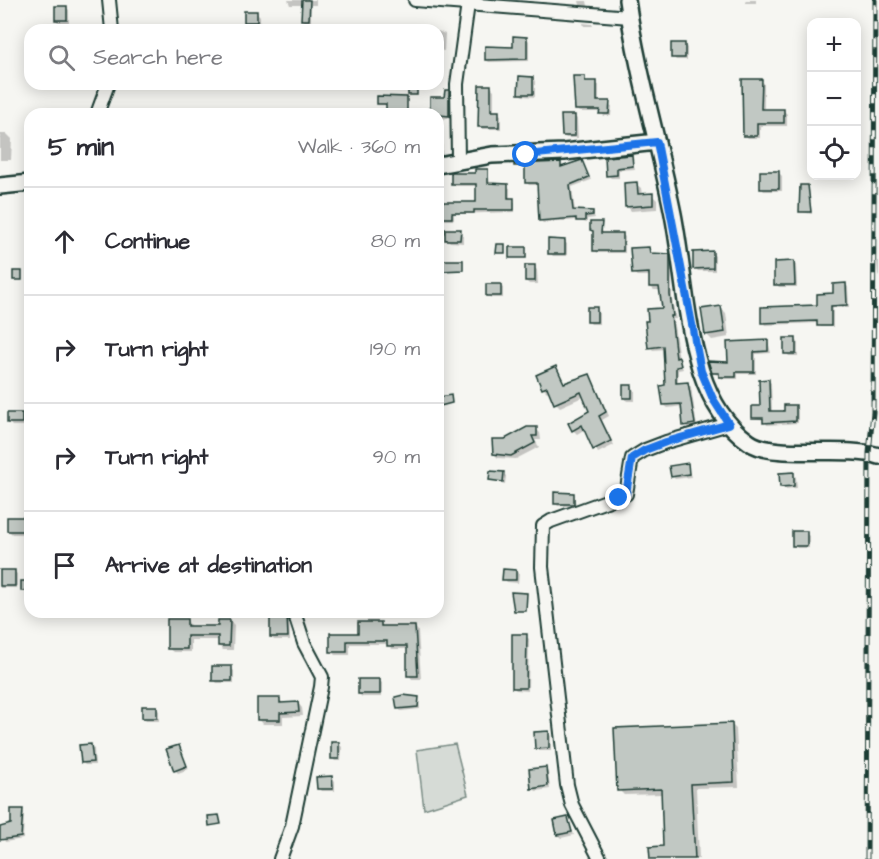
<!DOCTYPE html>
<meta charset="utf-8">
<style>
body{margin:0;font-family:"Architects Daughter",sans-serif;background:#f7f7f7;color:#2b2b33}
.controls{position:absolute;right:18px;top:18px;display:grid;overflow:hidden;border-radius:12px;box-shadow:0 3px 15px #0003}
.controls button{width:54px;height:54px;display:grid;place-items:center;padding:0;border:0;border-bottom:2px solid #e1e1e2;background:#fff;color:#2b2b33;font:30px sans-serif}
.stop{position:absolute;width:18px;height:18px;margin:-14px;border:4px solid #1a73e8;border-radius:50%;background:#fff}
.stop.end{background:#1a73e8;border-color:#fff;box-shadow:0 2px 6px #0008}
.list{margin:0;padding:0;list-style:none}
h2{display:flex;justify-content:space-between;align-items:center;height:78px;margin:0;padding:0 24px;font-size:26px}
h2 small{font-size:20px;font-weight:400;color:#7c7c81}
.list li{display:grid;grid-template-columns:39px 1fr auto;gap:18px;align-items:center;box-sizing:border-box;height:108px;padding:0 24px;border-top:2px solid #e1e1e2}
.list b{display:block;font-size:22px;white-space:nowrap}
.list em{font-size:20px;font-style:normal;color:#7c7c81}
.icon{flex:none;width:33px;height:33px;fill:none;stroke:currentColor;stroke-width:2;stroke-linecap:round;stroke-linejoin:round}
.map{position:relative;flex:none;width:879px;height:859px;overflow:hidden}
.search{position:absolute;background:#fff;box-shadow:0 3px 15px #0003;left:24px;top:24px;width:420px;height:66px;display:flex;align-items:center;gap:15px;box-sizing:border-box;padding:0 21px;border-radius:18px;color:#7c7c81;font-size:22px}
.panel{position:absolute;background:#fff;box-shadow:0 3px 15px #0003;left:24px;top:108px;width:420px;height:510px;border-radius:18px}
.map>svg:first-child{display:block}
.green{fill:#d6dbd6;stroke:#7a8c85;stroke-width:1.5}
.shadow{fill:#0003}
.building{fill:#c1c8c3;stroke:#1f3d34;stroke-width:1.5}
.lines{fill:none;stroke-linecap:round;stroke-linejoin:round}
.minor-casing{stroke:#1f3d34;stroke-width:16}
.tertiary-casing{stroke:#1f3d34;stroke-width:20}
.minor{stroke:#f6f6f2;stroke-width:12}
.tertiary{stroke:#f6f6f2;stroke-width:15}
.rail-casing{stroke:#1f3d34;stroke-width:5}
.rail{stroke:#f6f6f2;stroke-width:3;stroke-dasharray:9;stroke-linecap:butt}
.route{stroke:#1a73e8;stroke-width:8}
</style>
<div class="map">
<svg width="879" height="859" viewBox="0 0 879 859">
<rect width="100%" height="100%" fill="#f6f6f2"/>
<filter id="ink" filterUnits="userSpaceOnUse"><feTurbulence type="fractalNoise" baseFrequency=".0167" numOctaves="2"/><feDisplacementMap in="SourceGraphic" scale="12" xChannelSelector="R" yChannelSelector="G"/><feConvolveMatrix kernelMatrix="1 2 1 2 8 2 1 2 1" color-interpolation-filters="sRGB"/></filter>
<g filter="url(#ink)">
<path class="green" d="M455 744 468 795 424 809 417 750Z"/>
<g class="shadow">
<path d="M288 0H316V5H311V30H268V27L303 25V5H290Z"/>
<path d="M745 0H756V3H746Z"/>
<path d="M579 1H587L588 6 580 5Z"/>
<path d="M66 7 69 10V23H59L56 20Z"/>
<path d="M257 13 260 16V24H249L246 21Z"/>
<path d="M583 23 592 24 593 26H584Z"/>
<path d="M438 31 445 34 444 51 438 50Z"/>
<path d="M527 38 529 41V61L489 62 486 60 514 49Z"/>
<path d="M685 45 687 48V60H676L673 57Z"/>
<path d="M532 78 535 81V97L523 96 520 94Z"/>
<path d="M584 78 587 82 599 85V103L612 106 611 116H604L601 112H579L576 109Z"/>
<path d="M761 81 764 83V111H784L787 114V126H760V138H748L745 135Z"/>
<path d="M147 84H167V86L150 88Z"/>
<path d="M293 84H352L296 87Z"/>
<path d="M491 87 494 90V112L501 115V129H482L479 126Z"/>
<path d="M448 91 451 94 452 118 438 119Z"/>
<path d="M407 99V113L387 114V105L378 104Z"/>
<path d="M574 116 577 119 578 138H566L563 135Z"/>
<path d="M0 134H7L12 139 11 160H0Z"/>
<path d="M438 136 443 138 442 156H438Z"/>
<path d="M631 156 635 169 619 170V178H611L608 175Z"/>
<path d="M582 162 591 180 572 187 575 212H592L595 218 587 219V223L577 220 543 223 540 220 539 185H529L526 182 527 168H519L516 165 560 163 563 168Z"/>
<path d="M488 170 490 184 510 188V200L515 202V212L454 214V220H445L443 203H477V186H455L452 183Z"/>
<path d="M779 173 782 176V191H764L761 188Z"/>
<path d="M636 184 641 188 642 195H652L657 200V209L631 211 627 206Z"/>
<path d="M807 187 809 189 812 214 801 212Z"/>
<path d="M601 224 603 234 623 235 625 237V253H598L595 251 594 232 591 230Z"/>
<path d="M460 231 463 234V243L450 242 447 239Z"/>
<path d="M564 241 567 244V256H553L550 253Z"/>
<path d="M649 249 652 254 669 256 672 259V300L676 319H673L679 359 683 369 678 370V384L688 383 691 387 697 427 688 428 685 425 683 406 668 408 664 405 667 387 665 349 653 350 650 347V322L663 309 661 290H654L651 287V276H637L633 273Z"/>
<path d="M712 253 715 256V271H698L695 268Z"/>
<path d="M877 261H879V276L878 274Z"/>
<path d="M793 263 796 265 797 287H779L776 284Z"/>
<path d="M534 267 537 270 538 284H529L526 281Z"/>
<path d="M500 285 503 288V298H491L488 295Z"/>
<path d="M846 285 848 287 849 307 833 308V327H821L819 323 765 325 763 322 819 307Z"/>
<path d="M721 308 726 313 729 337 712 340 707 335 703 311Z"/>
<path d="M596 309 599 312V324H591L588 321Z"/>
<path d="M438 334 440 335V345H438Z"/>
<path d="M795 339 798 342V356H789L786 353Z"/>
<path d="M768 341 771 353 756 354V374H738V379H723L713 372Z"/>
<path d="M556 368 565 384 589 376 593 380 609 416 602 420 614 445 598 453 585 429 577 434 573 430 591 411 585 396 560 407 556 403 550 390 547 392 543 388Z"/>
<path d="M769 381 771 383 772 412H786L795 407 798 410V423L767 425 765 420 754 418 761 408Z"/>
<path d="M632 387 635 390V401H627L624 398Z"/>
<path d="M21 414 24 417V426H12L9 423Z"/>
<path d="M536 429 540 433 541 440H535L539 447 516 459 498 458 494 454 505 440Z"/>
<path d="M687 465 691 477 675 479 672 476Z"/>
<path d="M503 473 506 476 505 484 491 480Z"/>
<path d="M793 474 796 477 797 488 784 489 781 486Z"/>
<path d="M574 495 576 506H558L555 503Z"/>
<path d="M24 519 27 522V534H12L9 531Z"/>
<path d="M806 533 809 536V548H797L794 545Z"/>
<path d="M438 569 442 572 441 583H438Z"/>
<path d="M0 571H14L17 574V588H0Z"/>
<path d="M516 571 519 574 518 583 507 582 504 579Z"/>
<path d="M286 618 289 621 290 640H274L271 637Z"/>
<path d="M187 620 191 627H220L230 621 234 625 233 650H223L219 646V640H191V652H173L168 648Z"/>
<path d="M380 624 384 627H415L418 631 421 679H412L409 675V649H392L388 644H350V655H335L332 652V635H359Z"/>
<path d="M526 636 529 639 528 691 516 690 513 687Z"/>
<path d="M231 668 234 671V683H217L214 680Z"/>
<path d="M379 680 382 683V697H362L359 694Z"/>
<path d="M419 698 420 709 401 711 399 709Z"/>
<path d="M279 699 283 703H298L302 708 303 716 283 717V724H263L259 719Z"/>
<path d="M156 708 159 711V721H146L143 718Z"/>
<path d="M731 724 736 729 739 787 696 788 699 859H652L665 848 663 794 624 795 619 790Z"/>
<path d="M548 733 551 736V751H539L536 748Z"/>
<path d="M339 744 342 747 341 761H335L332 758Z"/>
<path d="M91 746 94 749 95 765H85L82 762Z"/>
<path d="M178 746 189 769 178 773 175 770Z"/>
<path d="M545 769 548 772 550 789 536 791 533 788Z"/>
<path d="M332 778 335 781V791H321L318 788Z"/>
<path d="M22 810 24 813 23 839 5 842 0 828 12 825Z"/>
<path d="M568 819 574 835 561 838 558 835Z"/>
</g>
<g class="building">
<path d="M302 0H310L309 20H301Z"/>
<rect x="55" y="6" width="12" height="14"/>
<rect x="244" y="11" width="13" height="11"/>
<path d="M513 36 527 37V59L485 60V46L513 47Z"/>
<rect x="671" y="43" width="14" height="15"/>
<path d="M519 76 533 77V94H518Z"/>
<path d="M573 76H585V81H597V101H610L609 114H599L600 110H575Z"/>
<path d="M742 79H762L761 109H784V123H757V136H743Z"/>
<rect x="408" y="84" width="9" height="11"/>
<path d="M479 85H491V111H499V127H478Z"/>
<path d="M445 90H449V116L430 114V97H444Z"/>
<path d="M377 96 407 97V113L386 114V104H377Z"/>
<path d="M561 115H575V136H562Z"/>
<path d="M632 155 633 166 617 168V175L606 176 605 157Z"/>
<path d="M582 160 589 177 570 185 573 210 593 211V215L585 216V221H576V218L539 221 537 183H525V166H514V164L561 162V167Z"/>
<path d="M475 169H488V183L508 184V198H514V210H474V213H452V218H441V202H476V184H451V173H475Z"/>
<rect x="760" y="171" width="19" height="18"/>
<path d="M637 182 638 194 653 193V205L625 207 624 183Z"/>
<path d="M800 185H808L811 212H799Z"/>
<path d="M590 222H602L601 233H623V251H593V231L590 230Z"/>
<path d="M445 229H461L460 240H445Z"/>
<path d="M548 239 565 240V254H548Z"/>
<path d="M497 244H505V253H496Z"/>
<rect x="509" y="247" width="17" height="11"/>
<path d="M649 247 650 253 670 254V295L673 316H671L676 358 679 357 681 366 676 367V383L688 382 695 424 683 426 681 404 663 405 660 386 665 385 663 346 648 348 645 321H648L647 309 662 308 659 287H649V273L632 274 630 248Z"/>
<path d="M713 251V268L693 269V252Z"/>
<path d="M441 260H463V270L441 271Z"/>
<path d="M794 261 795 285H774V262Z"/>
<rect x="525" y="265" width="10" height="16"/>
<rect x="13" y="271" width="9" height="9"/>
<path d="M846 283 847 305 831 306V326H817V321L761 323V307L817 305V294L833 293V284Z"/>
<rect x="486" y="284" width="15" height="12"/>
<path d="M721 306 725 332 705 335 701 309Z"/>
<rect x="587" y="307" width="10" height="15"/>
<rect x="784" y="338" width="12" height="16"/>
<path d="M768 340V351L754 352V372H736V377H719V373H712L708 361 728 362 727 342Z"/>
<path d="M556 366 564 383 590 374 606 412 599 416 611 441 593 450 582 425 572 431 568 423 589 411 581 392 554 404 547 387 542 389 536 375Z"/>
<path d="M769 379 770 411H784V405H796V421L763 423V418H752V406H760L759 380Z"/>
<rect x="623" y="385" width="9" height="13"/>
<path d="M451 395 452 403 440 406 438 397Z"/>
<rect x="7" y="413" width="15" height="10"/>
<path d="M527 427H537V436H532L535 443 511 456 493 454 492 439H505Z"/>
<path d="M688 463 689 474 671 477 669 466Z"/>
<path d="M490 471 504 472 503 482 489 480Z"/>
<path d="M794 472V486L780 487 779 473Z"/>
<path d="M554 492 574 493V504H554Z"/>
<rect x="7" y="517" width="17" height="14"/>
<rect x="792" y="531" width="15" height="15"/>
<path d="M503 569 516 570V580H502Z"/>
<rect x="0" y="570" width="15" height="16"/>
<rect x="21" y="581" width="9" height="10"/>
<path d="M511 592 527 593 526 611H514Z"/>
<path d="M270 616H287L288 637H270Z"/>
<path d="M167 619H187V626H218V620H230L229 646H218V636H187V649H167Z"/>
<path d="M358 622H381V626H415L418 676H407V646H387V641H347V652H330V633H358Z"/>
<path d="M512 634H527L526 688H512Z"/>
<rect x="212" y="666" width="20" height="15"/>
<rect x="358" y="679" width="22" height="15"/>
<path d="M403 695 419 697 418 707 397 709 395 697Z"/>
<path d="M257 698H280V703L298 702 299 712 280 713V720H257Z"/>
<rect x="142" y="706" width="15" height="12"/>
<path d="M732 723 734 782 691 784 695 859H650L649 847 663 846 661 789 617 791 614 728Z"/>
<path d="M549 731V748L535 749 534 732Z"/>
<rect x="331" y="742" width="8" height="17"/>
<path d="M91 744 93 762 81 763 79 745Z"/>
<path d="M179 745 187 766 174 771 166 749Z"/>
<path d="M546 767 548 786 531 789 529 769Z"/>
<path d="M332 776 333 789H317L316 777Z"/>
<path d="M11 809H23L21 837 0 840V827L11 824Z"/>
<path d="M219 815 221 824 209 826 208 816Z"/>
<path d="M568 817 572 832 557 835 554 820Z"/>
</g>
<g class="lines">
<g class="minor-casing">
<g id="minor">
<path d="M109 0 112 30"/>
<path d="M415 0 630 17"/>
<path d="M97 114 108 84"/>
<path d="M458 159 457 84 468 4"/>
<path d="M280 859 292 826 321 687 322 677 304 643 294 612"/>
<path d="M600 859 572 805 567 785 542 567 543 526 551 521 626 494 632 458 645 450 666 442 729 424"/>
</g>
</g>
<g class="tertiary-casing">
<g id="tertiary">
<path d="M627 0C637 72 659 143 673 214 683 266 685 321 701 371 710 399 725 425 749 442 774 460 845 445 879 456"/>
<path d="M438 165 492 155 564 152 657 142"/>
<path d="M0 186 30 183"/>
</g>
</g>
<use href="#minor" class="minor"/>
<use href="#tertiary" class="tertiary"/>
<g class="rail-casing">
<path id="rail" d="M867 859 869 453 873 412 875 0"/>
</g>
<use href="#rail" class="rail"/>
</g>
</g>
<g class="lines" filter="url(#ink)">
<path class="route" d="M526 155 657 142 701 371 713 399 729 424 666 442 645 450 632 458 626 494 619 498"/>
</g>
</svg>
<div class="controls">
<button>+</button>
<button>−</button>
<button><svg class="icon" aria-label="locate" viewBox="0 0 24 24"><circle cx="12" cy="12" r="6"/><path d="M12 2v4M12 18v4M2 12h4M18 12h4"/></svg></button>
</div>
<div class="stop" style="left:526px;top:155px"></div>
<div class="stop end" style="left:619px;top:498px"></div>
<div class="search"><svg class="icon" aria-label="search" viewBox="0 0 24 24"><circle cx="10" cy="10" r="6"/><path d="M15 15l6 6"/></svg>Search here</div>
<section class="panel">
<h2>5 min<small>Walk · 360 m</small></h2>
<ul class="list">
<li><svg class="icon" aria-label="ahead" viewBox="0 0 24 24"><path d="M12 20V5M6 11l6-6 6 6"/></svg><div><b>Continue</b></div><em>80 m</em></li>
<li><svg class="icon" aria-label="right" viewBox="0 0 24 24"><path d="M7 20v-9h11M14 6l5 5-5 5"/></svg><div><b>Turn right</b></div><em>190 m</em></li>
<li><svg class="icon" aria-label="right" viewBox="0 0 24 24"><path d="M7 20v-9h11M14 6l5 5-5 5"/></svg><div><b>Turn right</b></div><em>90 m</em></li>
<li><svg class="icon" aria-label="arrive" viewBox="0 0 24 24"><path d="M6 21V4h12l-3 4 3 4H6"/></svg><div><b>Arrive at destination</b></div></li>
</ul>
</section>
</div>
